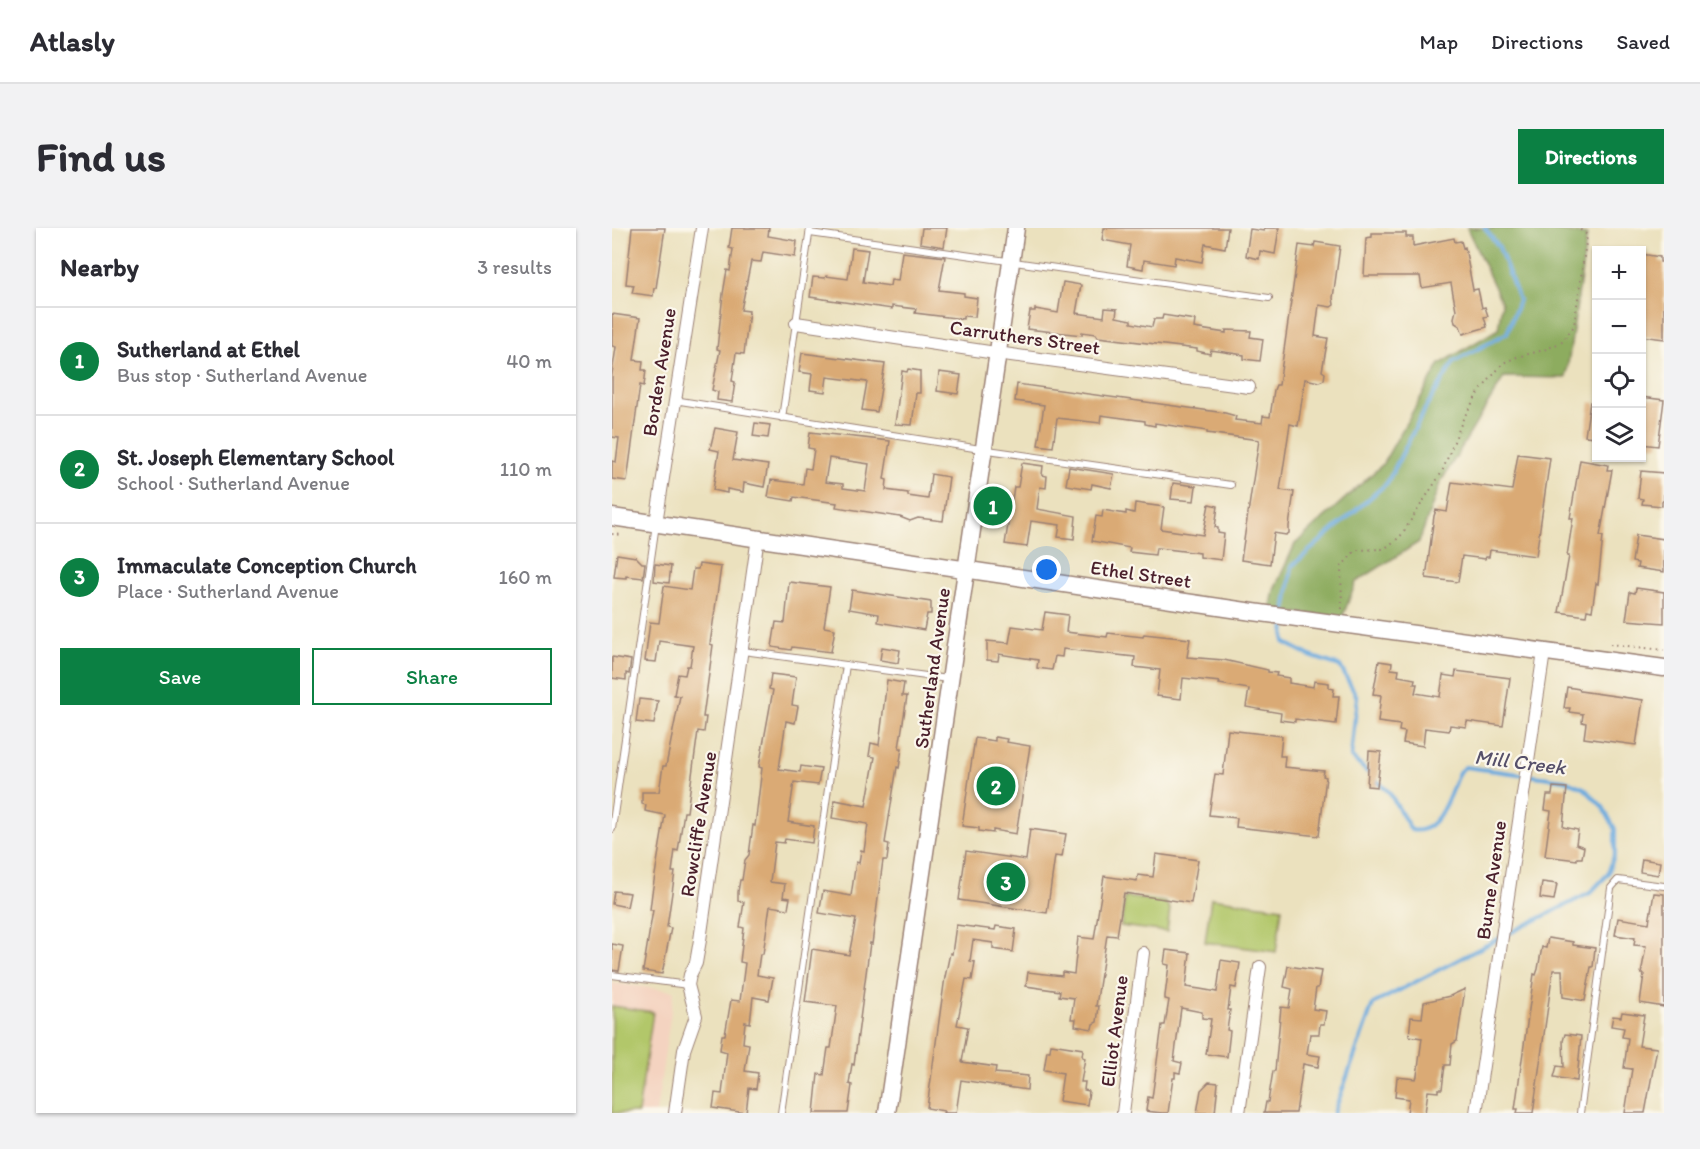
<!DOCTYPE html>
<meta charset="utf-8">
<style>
body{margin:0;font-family:Itim,sans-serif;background:#f2f2f3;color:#2b2b33}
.controls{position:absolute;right:18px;top:18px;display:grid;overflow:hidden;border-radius:0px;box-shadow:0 2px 4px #0004}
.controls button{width:54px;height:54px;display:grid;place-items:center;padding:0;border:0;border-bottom:2px solid #e1e1e2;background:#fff;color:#2b2b33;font:30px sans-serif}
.you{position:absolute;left:435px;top:342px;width:21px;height:21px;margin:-15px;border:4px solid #fff;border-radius:50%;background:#1a73e8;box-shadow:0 0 0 9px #1a73e833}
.badge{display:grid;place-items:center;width:39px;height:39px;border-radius:50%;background:#0b8043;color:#fff;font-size:20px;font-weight:700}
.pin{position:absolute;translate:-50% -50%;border:3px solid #fff;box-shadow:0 2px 6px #0006}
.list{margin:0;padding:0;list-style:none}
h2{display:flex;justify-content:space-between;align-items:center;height:78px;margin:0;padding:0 24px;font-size:26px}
h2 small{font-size:20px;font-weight:400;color:#7c7c81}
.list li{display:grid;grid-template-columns:39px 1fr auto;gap:18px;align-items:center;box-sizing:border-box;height:108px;padding:0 24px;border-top:2px solid #e1e1e2}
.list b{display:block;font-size:22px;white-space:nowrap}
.list p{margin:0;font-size:20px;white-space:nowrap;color:#7c7c81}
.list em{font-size:20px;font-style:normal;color:#7c7c81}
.actions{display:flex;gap:12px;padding:18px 24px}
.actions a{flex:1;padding:14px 0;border:2px solid #0b8043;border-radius:0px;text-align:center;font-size:21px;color:#0b8043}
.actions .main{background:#0b8043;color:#fff}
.icon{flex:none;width:33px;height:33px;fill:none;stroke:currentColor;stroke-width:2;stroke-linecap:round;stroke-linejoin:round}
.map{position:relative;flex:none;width:1052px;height:885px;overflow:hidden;border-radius:0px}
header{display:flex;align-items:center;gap:36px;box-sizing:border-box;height:84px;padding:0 30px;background:#fff;border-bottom:2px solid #e1e1e2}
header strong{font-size:28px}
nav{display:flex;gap:33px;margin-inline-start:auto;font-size:21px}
.intro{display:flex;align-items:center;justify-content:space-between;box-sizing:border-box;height:144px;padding:0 36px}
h1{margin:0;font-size:42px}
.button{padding:15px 27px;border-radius:0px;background:#0b8043;color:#fff;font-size:21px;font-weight:700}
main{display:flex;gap:36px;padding:0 36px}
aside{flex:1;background:#fff;border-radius:0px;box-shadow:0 2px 4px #0004}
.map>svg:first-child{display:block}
.built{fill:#f4d3c0}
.green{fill:#b2c76b;stroke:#7e734b;stroke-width:1.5}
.forest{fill:#8dac5f;stroke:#6c6645;stroke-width:1.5}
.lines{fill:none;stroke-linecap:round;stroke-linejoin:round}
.stream{stroke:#6caade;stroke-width:4}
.building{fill:#daaa75;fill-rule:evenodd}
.lane-casing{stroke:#9a8074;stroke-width:8}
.street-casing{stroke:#9a8074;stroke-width:14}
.secondary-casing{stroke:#9a8074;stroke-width:19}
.path{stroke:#9a8074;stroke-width:2;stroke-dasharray:1.5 4.5;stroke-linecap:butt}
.lane{stroke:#fff;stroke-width:6}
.street{stroke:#fff;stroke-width:12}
.secondary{stroke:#fff;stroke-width:16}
.labels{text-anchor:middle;stroke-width:4.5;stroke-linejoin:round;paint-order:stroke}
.street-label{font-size:20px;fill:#4a1f2b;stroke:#fbf7ec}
.water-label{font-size:21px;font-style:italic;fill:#56506a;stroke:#fbf7ec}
</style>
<header>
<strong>Atlasly</strong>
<nav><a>Map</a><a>Directions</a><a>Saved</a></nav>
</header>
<div class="intro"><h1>Find us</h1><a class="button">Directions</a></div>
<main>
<aside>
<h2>Nearby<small>3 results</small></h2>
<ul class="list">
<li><span class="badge">1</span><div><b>Sutherland at Ethel</b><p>Bus stop · Sutherland Avenue</p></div><em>40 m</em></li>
<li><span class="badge">2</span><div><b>St. Joseph Elementary School</b><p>School · Sutherland Avenue</p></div><em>110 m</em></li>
<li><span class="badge">3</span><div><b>Immaculate Conception Church</b><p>Place · Sutherland Avenue</p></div><em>160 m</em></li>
</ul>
<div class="actions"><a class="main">Save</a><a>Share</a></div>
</aside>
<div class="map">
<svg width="1052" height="885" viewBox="0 0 1052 885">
<rect width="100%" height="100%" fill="#fbf7ec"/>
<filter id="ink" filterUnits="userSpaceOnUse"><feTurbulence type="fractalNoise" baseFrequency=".0167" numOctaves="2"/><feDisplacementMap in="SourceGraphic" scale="12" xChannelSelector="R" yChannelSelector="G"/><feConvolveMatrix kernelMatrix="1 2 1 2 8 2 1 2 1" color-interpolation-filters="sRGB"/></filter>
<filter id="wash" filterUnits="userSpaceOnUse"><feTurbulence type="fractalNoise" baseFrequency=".008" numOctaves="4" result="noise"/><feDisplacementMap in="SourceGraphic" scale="24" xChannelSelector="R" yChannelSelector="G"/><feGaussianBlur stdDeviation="1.35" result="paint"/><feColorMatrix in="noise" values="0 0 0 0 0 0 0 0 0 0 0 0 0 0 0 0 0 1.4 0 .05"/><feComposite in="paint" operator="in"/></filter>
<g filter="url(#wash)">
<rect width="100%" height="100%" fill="#ebe1be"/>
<path class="built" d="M0 755 62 763 44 885H0Z"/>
<g class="green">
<path d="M513 669 553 674 558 681 555 704 509 698Z"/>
<path d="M599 670 670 680 664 724 593 714Z"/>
<path d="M0 778 41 784 26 885H0Z"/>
</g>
<path class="forest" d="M855 0H924L975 7 954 150 892 149 828 255 807 314 744 354 730 390 658 382 662 362 683 316 770 237 828 136 886 101 890 75Z"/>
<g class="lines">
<g class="stream">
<path d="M673 385 680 338 775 255 813 181 842 134 895 105 907 72 887 19 873 0"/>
<path d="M673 392 672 414 698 428 728 438 745 469 739 529 777 564 799 602C827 608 838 564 847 544L853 539 953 552 972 560 991 579 1003 601V624L996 646 978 665 894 707"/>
<path d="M722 885 761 776 888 710"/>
</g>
</g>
<g id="blocks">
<g class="building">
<path d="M20 0H53L44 60H42L41 68 20 65 22 57 14 56Z"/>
<path d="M120 0H157L156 8 185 13 183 29 151 24 149 34 139 33 129 82 137 83 132 126 124 125 120 153 123 154 120 174 105 172 106 164 100 162 108 122 105 121 111 66 115 42 118 43 121 21 117 20Z"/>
<path d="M310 0H335L332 19 308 15Z"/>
<path d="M492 0H616L613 20 593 16 590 34 563 29 562 37 532 32 531 41 515 38 518 17 490 12Z"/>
<path d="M652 0H667L663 26 648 23 647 31 634 28 638 1 652 3Z"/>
<path d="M760 5H794V9H801V18L842 10 843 14 849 13 851 20 853 19 861 62 866 61 870 80 873 79 876 88 872 89 875 99 851 106 848 98 843 95 842 90 844 82 839 55 810 60 808 48H752L754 10 760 9Z"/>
<path d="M703 14 728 18 721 70 722 77 719 79 707 77 703 108 716 110 710 143 713 145 712 152 707 154 693 151 686 198 678 196 668 262 682 264 677 298V305L674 307 662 305 658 336 629 332 647 212 595 205V203L543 195V198L533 196V193L489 187 488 195 445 190 441 219 426 217 432 177 403 173 405 156 613 185 624 188 623 192 650 195 651 188 658 189 662 162 664 157H667L687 17 702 19Z"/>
<path d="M240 20 256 22 251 54 278 58 279 52 286 53 290 24 333 29 327 62 352 65V68L365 70 363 89 351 88V91L303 85 304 81 280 78V81L198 69 201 49 213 50 214 48 236 51Z"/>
<path d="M1029 26 1048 29V34H1052V111L1029 108Z"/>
<path d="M451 54 469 57 464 85 492 89 493 80 505 81 504 89 519 92V95L540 99 542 91H550L551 87 583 92 582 100 614 105V102L639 103 638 109 651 111 648 133 632 131V127L599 122 598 126 585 123V121L486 109 484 106 470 104V107L415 101 418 83H423V81L446 85Z"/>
<path d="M0 86 28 90 22 132 31 133 30 142H34L32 158 28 157 15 253 0 251V233L4 234 7 210 0 209V146L4 119 0 118Z"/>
<path d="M190 125 273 136 265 184 250 182 255 154 215 149 213 164 198 162 200 146 187 144Z"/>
<path d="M296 141 308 143V165H304L300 197 283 196 290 143 295 144Z"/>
<path d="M327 144 349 147 346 166 325 163Z"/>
<path d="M1029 169 1052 172 1046 218 1029 216Z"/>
<path d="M978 174 984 175V209L973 208Z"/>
<path d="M143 195 158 197 156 210 141 208Z"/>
<path d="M103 200 126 204 121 232 156 237 152 259 132 255 131 264 115 261V265L101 262 107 223 98 221Z"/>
<path d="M198 204 278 213 272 251 275 252 274 262 296 265V268L316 271 319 246 337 249 331 293 306 290 298 293 288 289 224 279 225 275 182 269 181 273 156 269 159 252 191 256 193 240 199 241 202 221 196 220ZM217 230 257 236 253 263 231 260V256L213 254Z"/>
<path d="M906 226 938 230 924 328 878 322 877 329H874L873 331 850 328 846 354 814 350 822 288 824 282 835 284 840 254 900 262Z"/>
<path d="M968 232 996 237 995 242H1000L988 308H991L986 356 984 355 980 383 975 382 974 388 947 384 957 328H955L961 290H958Z"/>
<path d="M410 235 431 238 430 247 435 248 434 260 428 259 425 281 464 288 462 311 446 309 448 297 419 293 415 319 393 316 402 259H406Z"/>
<path d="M457 239 502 246 499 260 480 256 479 261 454 257Z"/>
<path d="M1029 243 1052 245V273H1050V278L1030 276 1031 271 1026 270Z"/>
<path d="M561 255 584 258 582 273 559 271Z"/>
<path d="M523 275 552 279 549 301 591 307 597 276 606 278 603 299 606 300V305L612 306 609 332 588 329V325L546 320H544L543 327 517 324 518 320 480 313 484 288 490 289 491 282 514 286V283L522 285Z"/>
<path d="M1024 307 1052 311V344L1025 340 1026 335 1020 334Z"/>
<path d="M5 326 24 329 30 335H33L31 350 14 348V350L2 349Z"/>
<path d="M43 336 59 338 57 355 42 353Z"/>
<path d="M87 336 109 339 98 416 101 417 91 489H94L92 504 86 503 75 584H72L66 623 63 622 60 644H63L55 699 59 700 50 746 31 743 41 682H38L40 665 53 587 33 583 34 577 30 576V564H47L51 538H54L68 468 62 467 66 446 73 447 75 438H78L81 418 47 413 44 434 33 433 38 394 47 395 52 358 78 362 81 341H86Z"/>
<path d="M177 354 218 359 212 399 223 401 219 424 180 419 179 422 160 419 164 394 173 395Z"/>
<path d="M1024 360 1052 364V395L1014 392 1018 364 1023 365Z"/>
<path d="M240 362 319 374V386H315L312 402 266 394 267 386 237 381Z"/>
<path d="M433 384 456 387 454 404 495 409 496 405 531 409 532 406 578 411 575 429 612 432 656 442V444L665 445 664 448 677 450V455L701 459 702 453 717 455V460L722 461 721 468H727L724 496 683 491V494L668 492 669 485 634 479 637 461 607 456 608 454 571 450 569 471 545 468 548 442 522 439 523 429 451 421 450 429 443 428 440 442 425 440 426 432 387 426 386 433 375 432V413L397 415 400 398 430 402Z"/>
<path d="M270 419 288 422 286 435 268 432Z"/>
<path d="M0 429 19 432 17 446 14 445V452L0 450Z"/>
<path d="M767 433 780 435 779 441 787 442 786 448 803 451 802 456H805L803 465 828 469 831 447 843 449 844 443 898 450 891 498 855 493 854 499 838 497 837 503 813 500 811 518 791 515 793 504 787 503 788 497 766 494 769 467 761 466Z"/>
<path d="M159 446 184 449 180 477 186 478 183 495 174 493 167 541 188 544 189 538 209 541 206 557 182 554 176 594 202 598 200 615 173 611 172 615 163 614 158 654 173 656 171 669 178 670 176 681 158 678 151 726H148L145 747 161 750 157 772 141 769 138 795 133 794 131 815 137 816 133 843 146 845 144 861 137 860 134 885 101 880 103 865 110 866 115 824 108 822 110 807H113L119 772 128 773 133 735 128 734 132 700 128 699 132 674 126 673V664L128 652H130L133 632 137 627 141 597 143 598 150 540 147 539 161 462 157 461Z"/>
<path d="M275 452 292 455 290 468H295L287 520H290L287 540 285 539 273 615 277 616 275 632H271L260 716 258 715 242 837 240 836 237 856 240 857 236 885H202L206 846 212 847 216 820H219L225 778 193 774 200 721 237 727 244 691 207 685 211 663 239 668 244 634 247 635 249 622 252 623 256 596 220 590 223 572 254 578 263 529 257 528 259 515 267 517Z"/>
<path d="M955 459 967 461 968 463 1031 472 1024 517 972 510 974 495 970 494 971 486 957 484 958 480H952Z"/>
<path d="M27 471 46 473 42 496 24 494Z"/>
<path d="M616 502 670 508 668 528H673L672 539 712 543 711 548 714 549 707 608 624 599 625 590 597 587 603 546 611 547Z"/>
<path d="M383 509 395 511 394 514 418 518 404 606 381 602V605L367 603V600L350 598 363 510 383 513Z"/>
<path d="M757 523 769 524 765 559 755 558Z"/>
<path d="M941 559 955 560 951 599 966 602 964 616 972 619 970 630H965V632L933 628 939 583 933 582 935 567H940Z"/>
<path d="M418 601 454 606 450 629 443 628 435 685 347 672 354 623 414 632Z"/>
<path d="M544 626 586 632 579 675 512 665 505 708 495 707 484 778H487L485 794 481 796 480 801 463 798 464 791H459L462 770 447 768 448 763 414 758 416 744 450 748V744L462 746 466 709 482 711 492 648 525 653 526 647 541 649Z"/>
<path d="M1030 631 1048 634 1046 647 1028 644Z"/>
<path d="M930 654 945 656 942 672 928 670Z"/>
<path d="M2 663 18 665 15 679 0 676Z"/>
<path d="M1042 665 1052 666V779L1028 775 1032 746H1029L1034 718 1022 717 1023 710 1003 707 1006 690 1037 695Z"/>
<path d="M344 697 383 702 384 698 404 701 401 724 381 721V715L361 712 358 733 363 734 360 752 354 751 345 797 356 799 350 834 384 839 383 845 416 848 415 862 349 852 344 885H331L332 883 315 880 333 749 338 725 340 726Z"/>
<path d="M936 710 961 714V717L983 720 981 739H979L973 773 951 769 950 742H941L921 885H905L906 881H903L922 746 924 747 926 741 930 719 934 720Z"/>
<path d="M0 716 11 718 7 743 0 742Z"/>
<path d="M554 722 578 725 574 759 588 761 605 764 609 732 628 735 624 760 619 759 616 782H618L615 802 618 803 615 829 594 826 599 791 590 790V784L569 780 562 833 570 835 568 845 563 844V850H561L556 885H550L534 883 536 869 540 870 550 797H553L557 772 553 771V768L557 737 552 736Z"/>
<path d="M676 738 709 743 706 760H704L701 781 714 783 712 796H708L707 806H698L695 826 708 828 706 839 691 836 684 885H652L654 874H656L661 843H663L669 779 677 780 680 761 672 759Z"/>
<path d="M853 761 845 813 840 816 838 837H833L830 861H826V864L816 863 813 885H795L797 871 783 869 785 849 804 851 805 848 810 810 797 808 799 789 810 790 812 774 838 768Z"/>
<path d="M1010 784 1032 787 1027 818 1045 820 1033 885H1013L1020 841 1012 840 1016 810 1010 809 1012 800 999 798 1001 788 1009 789Z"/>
<path d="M953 806 969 808 965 853 942 849 945 838 952 839 951 813Z"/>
<path d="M439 816 471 821 470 829 473 830 469 854H473L472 862 477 863 475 877 447 873 451 845 432 842 435 823H438Z"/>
<path d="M597 854 606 855 603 885H585L589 862Z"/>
</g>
</g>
</g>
<g filter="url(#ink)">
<use href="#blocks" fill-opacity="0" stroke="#9a8074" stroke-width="1.5"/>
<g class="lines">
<g class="lane-casing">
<g id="lane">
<path d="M198 5 657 70"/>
<path d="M62 172 362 220 619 257"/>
<path d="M170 190 198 0"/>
<path d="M131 423 336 451"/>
<path d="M0 601 44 296"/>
<path d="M0 747 76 757"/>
<path d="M169 885 234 437"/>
<path d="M968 885 999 660 1006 652 1052 658"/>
</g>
</g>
<g class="street-casing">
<g id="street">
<path d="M184 95 377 124 637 159"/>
<path d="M44 295 90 0"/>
<path d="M63 885 72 822 84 788 76 757 78 747 84 735 88 712 146 309"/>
<path d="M511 885 531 725"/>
<path d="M627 885 648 739"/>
<path d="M864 885 932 424"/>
</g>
</g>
<g class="secondary-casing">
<g id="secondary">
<path d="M0 289 634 383 1052 440"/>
<path d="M275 885 404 0"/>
</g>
</g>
<g class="path">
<path d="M0 306 10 307"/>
<path d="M730 381 729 339 744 322 772 321 788 309 830 244 851 191 865 167 891 135 905 129 932 122 950 114 962 98 975 7 966 0"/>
<path d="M998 416 1052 422"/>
</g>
<use href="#lane" class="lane"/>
<use href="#street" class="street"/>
<use href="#secondary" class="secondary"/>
</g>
</g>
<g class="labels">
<g class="street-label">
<text transform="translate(413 109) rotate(8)" y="7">Carruthers Street</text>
<text transform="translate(47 144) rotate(-81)" y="7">Borden Avenue</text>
<text transform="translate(529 346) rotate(8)" y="7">Ethel Street</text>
<text transform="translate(320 440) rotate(-82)" y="7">Sutherland Avenue</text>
<text transform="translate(86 596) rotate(-81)" y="7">Rowcliffe Avenue</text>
<text transform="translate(879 652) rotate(-82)" y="7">Burne Avenue</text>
<text transform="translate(502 803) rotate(-83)" y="7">Elliot Avenue</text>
</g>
<g class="water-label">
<text transform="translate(908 534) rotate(7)" y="7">Mill Creek</text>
</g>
</g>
</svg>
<div class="controls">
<button>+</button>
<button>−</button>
<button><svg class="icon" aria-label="locate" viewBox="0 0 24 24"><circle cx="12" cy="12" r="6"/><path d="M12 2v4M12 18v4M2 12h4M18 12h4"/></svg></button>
<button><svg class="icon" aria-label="layers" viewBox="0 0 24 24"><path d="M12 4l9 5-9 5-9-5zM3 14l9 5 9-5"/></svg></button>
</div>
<div class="you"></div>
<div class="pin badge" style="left:381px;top:278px">1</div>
<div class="pin badge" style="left:384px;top:558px">2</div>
<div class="pin badge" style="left:394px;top:654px">3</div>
</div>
</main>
